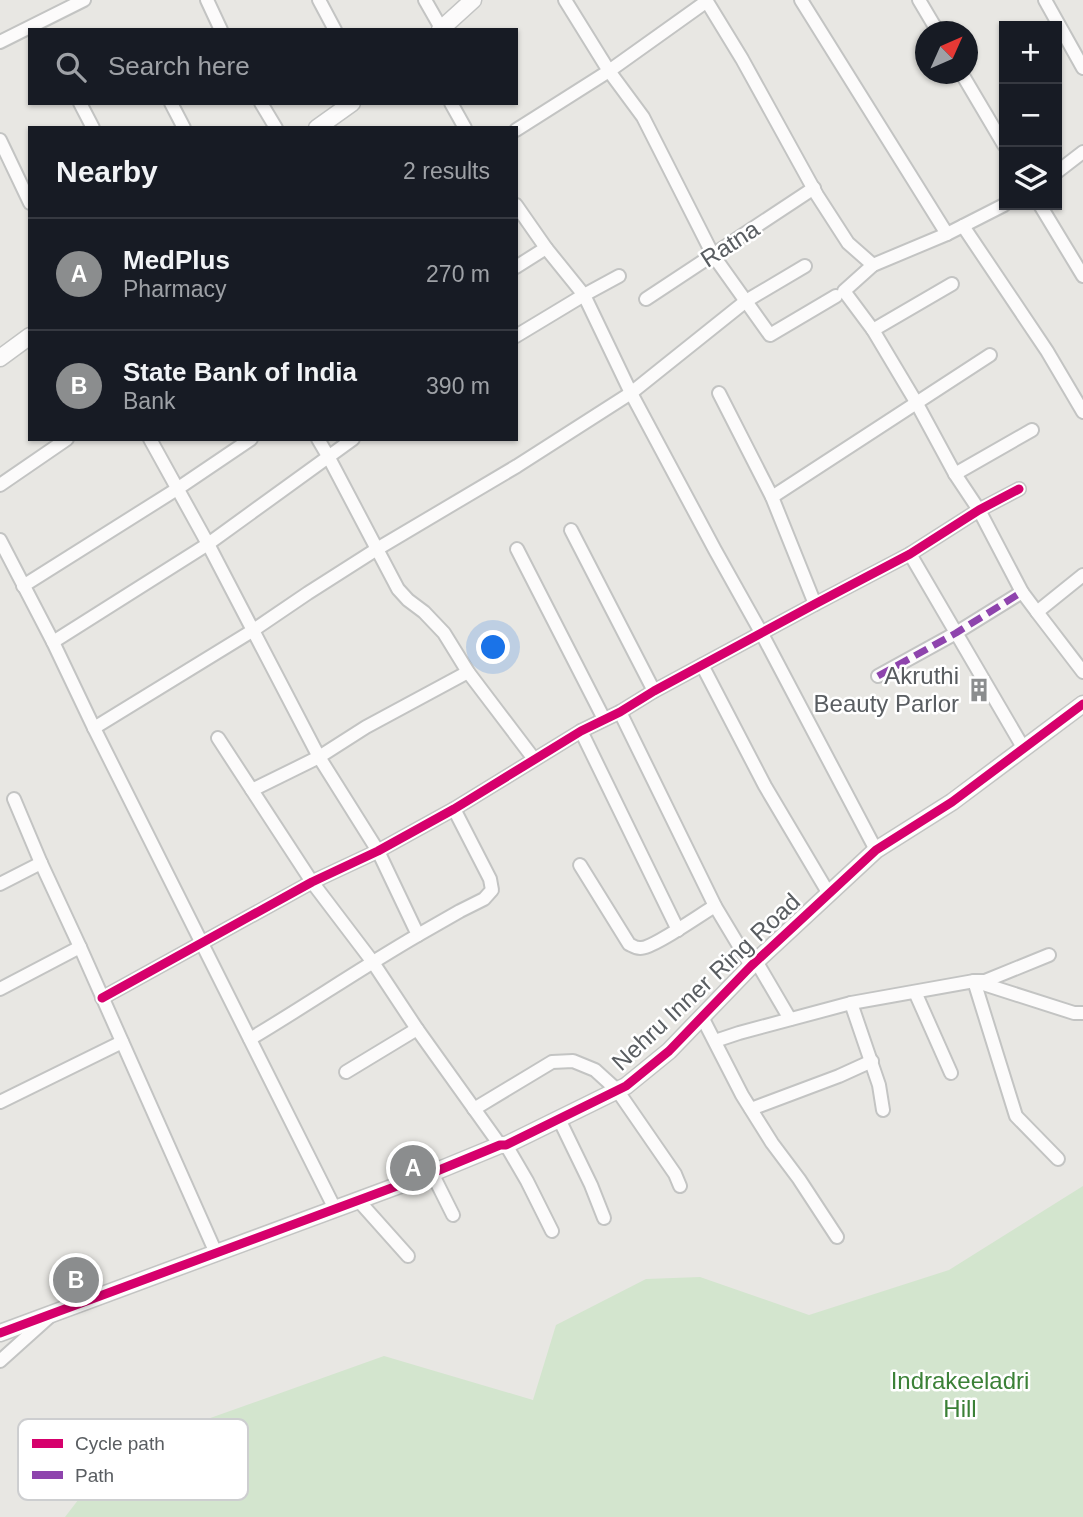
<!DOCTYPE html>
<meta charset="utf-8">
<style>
body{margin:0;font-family:Arial,sans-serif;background:#20242c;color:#f1f3f6}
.controls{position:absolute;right:21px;top:21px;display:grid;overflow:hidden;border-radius:0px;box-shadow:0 2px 5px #0004}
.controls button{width:63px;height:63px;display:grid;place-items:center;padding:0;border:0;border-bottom:2px solid #363941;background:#171b24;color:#f1f3f6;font:35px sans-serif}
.compass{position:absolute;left:915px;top:21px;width:63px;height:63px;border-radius:50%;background:#171b24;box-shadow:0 2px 5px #0004;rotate:45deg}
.you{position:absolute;left:494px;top:648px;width:24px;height:24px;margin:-18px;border:5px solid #fff;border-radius:50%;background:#1a73e8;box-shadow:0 0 0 10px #1a73e833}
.badge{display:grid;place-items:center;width:46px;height:46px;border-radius:50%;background:#8b8d8e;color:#fff;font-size:23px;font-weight:700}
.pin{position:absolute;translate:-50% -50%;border:4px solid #fff;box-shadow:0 2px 7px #0006}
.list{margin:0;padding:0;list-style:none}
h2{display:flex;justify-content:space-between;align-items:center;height:91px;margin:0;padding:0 28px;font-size:30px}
h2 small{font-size:23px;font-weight:400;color:#9ea1a6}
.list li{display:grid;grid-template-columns:46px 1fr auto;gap:21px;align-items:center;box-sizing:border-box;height:112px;padding:0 28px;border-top:2px solid #363941}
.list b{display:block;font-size:26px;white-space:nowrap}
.list p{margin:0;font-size:23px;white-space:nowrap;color:#9ea1a6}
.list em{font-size:23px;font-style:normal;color:#9ea1a6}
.icon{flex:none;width:38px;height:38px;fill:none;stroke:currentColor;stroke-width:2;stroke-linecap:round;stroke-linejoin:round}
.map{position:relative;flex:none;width:1083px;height:1517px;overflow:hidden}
.search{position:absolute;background:#171b24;box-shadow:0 2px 5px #0004;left:28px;top:28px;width:490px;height:77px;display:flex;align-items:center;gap:18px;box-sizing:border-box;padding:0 24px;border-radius:0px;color:#9ea1a6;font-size:26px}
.panel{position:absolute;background:#171b24;box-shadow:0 2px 5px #0004;left:28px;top:126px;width:490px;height:315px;border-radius:0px}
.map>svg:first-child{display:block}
.green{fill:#d3e5ce}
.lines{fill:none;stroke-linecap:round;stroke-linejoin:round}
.minor-casing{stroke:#c3c4c3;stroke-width:16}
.tertiary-casing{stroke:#c3c4c3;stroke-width:19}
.minor{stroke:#fcfbfb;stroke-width:12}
.tertiary{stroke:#fcfbfb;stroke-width:16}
.quiet{stroke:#8e44ad;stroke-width:7;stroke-dasharray:14 7;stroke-linecap:butt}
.cycleway-casing{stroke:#fff;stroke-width:13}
.cycleway{stroke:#d6006c;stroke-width:9}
.labels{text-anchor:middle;stroke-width:5;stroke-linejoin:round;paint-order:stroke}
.street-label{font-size:24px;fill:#595d61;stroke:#fff}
.poi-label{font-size:24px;fill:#595d61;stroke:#fff;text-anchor:end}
.park-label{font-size:24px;fill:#3b8137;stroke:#fff}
.key{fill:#fff;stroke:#cdced0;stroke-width:2}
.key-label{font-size:19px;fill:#595d61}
</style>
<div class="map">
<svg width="1083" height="1517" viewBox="0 0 1083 1517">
<rect width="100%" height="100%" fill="#e8e7e3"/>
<path class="green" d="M1083 1186V1517H65L85 1491 199 1422 384 1356 533 1400 556 1325 646 1279 700 1277 809 1315 949 1270Z"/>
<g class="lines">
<g class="minor-casing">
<g id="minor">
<path d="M207 0 221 30"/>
<path d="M319 0 335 30"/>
<path d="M425 0 441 28"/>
<path d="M565 0 609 71 643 117 713 255 770 335 836 296"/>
<path d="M706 0 742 59 817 195 848 243 873 265"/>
<path d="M801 0 947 234"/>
<path d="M919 0 938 32"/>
<path d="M1045 0 1083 68"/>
<path d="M0 42 84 0"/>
<path d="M962 74 1004 145"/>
<path d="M80 103 93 128"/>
<path d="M171 103 184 128"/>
<path d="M261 103 276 128"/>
<path d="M451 103 465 128"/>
<path d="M516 130 609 71 707 1"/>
<path d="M0 140 30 203"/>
<path d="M1057 172 1083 152"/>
<path d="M516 205 546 248 584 295 619 276"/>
<path d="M1004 205 947 234 873 265 844 291 873 330 916 402 955 474 979 510 1022 592 1037 612 1083 575"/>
<path d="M1040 205 1083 276"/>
<path d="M963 226 1047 351 1083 412"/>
<path d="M516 267 546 248"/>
<path d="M646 299 814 188"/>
<path d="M873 330 952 284"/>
<path d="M516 336 584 295 631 393 715 550 762 634 876 850"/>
<path d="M719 393 772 497 815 604"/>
<path d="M150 439 208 544 319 757 378 851 418 935C361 968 307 1005 250 1039"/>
<path d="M318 439 328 456 398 589 408 600 424 612 444 633 468 672 534 759"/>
<path d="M955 474 1032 430"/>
<path d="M0 485 67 439"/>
<path d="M772 497 990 355"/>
<path d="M571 530 654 691"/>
<path d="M0 540 53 642 94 728 335 1209"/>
<path d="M517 549 604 719"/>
<path d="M910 554 1024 749"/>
<path d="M23 586 177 489 251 439"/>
<path d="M1037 612 1083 672"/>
<path d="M53 642 208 544 353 439"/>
<path d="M702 665 765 786 829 894"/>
<path d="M878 676 956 633 1022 592"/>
<path d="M620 712 715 906 751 966"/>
<path d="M94 728 252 631 308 593 377 549 517 466 631 393 746 301 805 266"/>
<path d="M581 731 678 930"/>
<path d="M218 738 312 882 372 961 417 1029 500 1145"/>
<path d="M252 790 319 757 366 727 468 672"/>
<path d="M14 799 41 863 80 947 216 1253"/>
<path d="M580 865 629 944C633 946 635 948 640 948 652 949 701 914 715 906"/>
<path d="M0 884 41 863"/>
<path d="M418 935 460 911 484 899 492 890 490 879 454 809"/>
<path d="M1049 955 985 981H974L1016 1116 1058 1159"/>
<path d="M756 961 790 1019"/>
<path d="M0 989 80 947"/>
<path d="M915 992 951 1073"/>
<path d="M102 998 312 882 378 851 454 809 581 731 620 712 654 691 815 604 910 554 979 510 1019 489"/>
<path d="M851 1003 879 1085 883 1110"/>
<path d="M702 1017 742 1095 772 1143 799 1179 837 1237"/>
<path d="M715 1041 739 1033 851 1003 974 981 1074 1013H1083"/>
<path d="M346 1072 417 1029"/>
<path d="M0 1102 122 1042"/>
<path d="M474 1109 552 1062 573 1061 595 1070 617 1090 675 1174 680 1186"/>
<path d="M751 1109 839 1076 872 1061"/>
<path d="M559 1119 591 1185 604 1218"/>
<path d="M506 1145 527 1181 552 1231"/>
<path d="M432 1173 453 1215"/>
<path d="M358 1200 408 1256"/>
<path d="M0 1361 49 1317"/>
</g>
</g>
<g class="tertiary-casing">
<g id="tertiary">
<path d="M440 30 473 0"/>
<path d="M317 128 352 103"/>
<path d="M0 358 30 336"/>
<path d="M0 1333 432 1173 500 1145H506L626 1086 669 1051 751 966 876 850 952 802 1083 704"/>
</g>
</g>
<use href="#minor" class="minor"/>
<use href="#tertiary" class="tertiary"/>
<path class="quiet" d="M878 676 956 633 1022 592"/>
<g class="cycleway-casing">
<g id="cycleway">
<path d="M102 998 312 882 378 851 454 809 581 731 620 712 654 691 815 604 910 554 979 510 1019 489"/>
<path d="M0 1333 432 1173 500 1145H506L626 1086 669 1051 751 966 876 850 952 802 1083 704"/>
</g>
</g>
<use href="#cycleway" class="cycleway"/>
</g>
<defs>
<g id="building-bare" transform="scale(1.89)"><path d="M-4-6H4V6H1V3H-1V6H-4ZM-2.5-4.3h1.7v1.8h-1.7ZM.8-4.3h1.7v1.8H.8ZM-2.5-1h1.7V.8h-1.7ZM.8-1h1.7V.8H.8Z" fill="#8b8d8e" stroke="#fff" stroke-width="2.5" paint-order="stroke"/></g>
</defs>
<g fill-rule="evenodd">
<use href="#building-bare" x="979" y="690"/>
</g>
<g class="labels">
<g class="street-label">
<text transform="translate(730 244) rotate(-33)" y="8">Ratna</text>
<text transform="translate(706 982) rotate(-43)" y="8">Nehru Inner Ring Road</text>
</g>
<g class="poi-label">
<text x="959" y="684">Akruthi<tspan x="959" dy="28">Beauty Parlor</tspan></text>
</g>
<g class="park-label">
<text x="960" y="1389">Indrakeeladri<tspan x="960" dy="28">Hill</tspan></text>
</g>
</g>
<rect x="18" y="1419" width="230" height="81" rx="10" class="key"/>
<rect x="32" y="1439" width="31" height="9" fill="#d6006c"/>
<rect x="32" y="1471" width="31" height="8" fill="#8e44ad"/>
<g class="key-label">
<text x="75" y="1450">Cycle path</text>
<text x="75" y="1482">Path</text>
</g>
</svg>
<div class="controls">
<button>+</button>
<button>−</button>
<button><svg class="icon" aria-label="layers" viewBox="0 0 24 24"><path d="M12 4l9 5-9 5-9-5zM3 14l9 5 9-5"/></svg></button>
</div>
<svg class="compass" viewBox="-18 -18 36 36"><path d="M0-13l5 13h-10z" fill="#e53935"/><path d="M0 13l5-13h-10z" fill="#9ea1a6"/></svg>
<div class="you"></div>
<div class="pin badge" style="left:413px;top:1168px">A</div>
<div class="pin badge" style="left:76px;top:1280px">B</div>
<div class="search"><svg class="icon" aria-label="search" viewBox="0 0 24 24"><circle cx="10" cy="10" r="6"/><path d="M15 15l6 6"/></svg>Search here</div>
<section class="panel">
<h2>Nearby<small>2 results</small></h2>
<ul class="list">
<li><span class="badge">A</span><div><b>MedPlus</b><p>Pharmacy</p></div><em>270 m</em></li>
<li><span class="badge">B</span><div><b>State Bank of India</b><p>Bank</p></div><em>390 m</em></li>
</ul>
</section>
</div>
